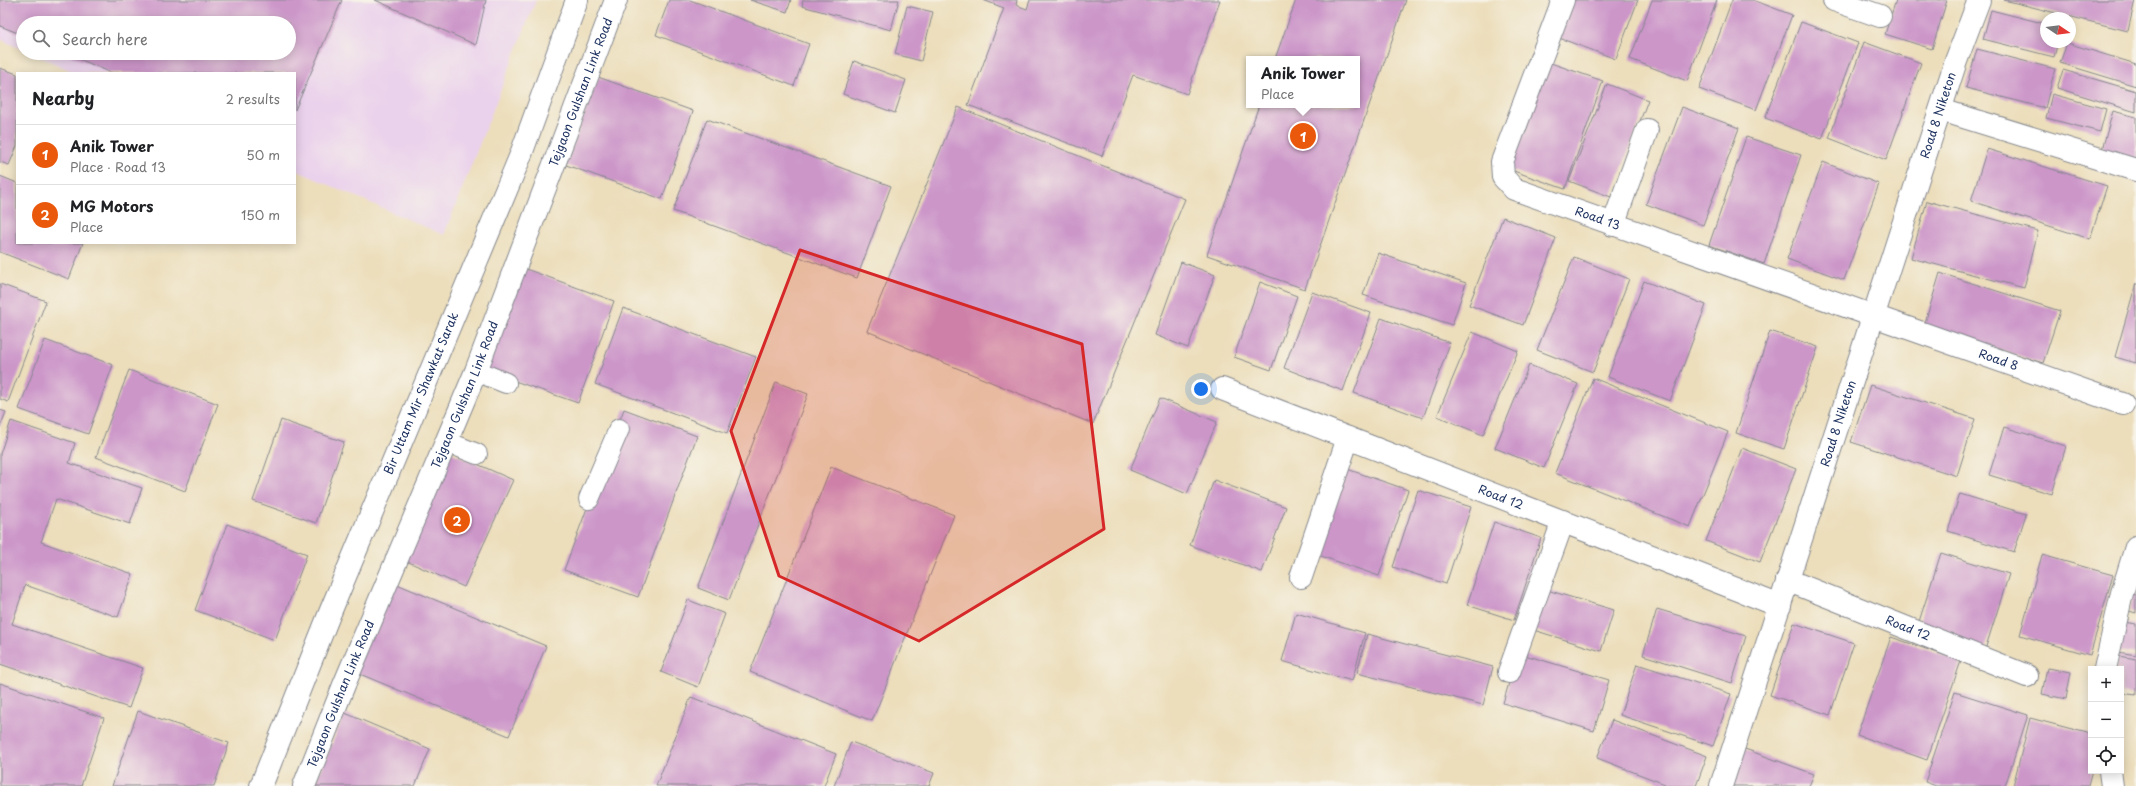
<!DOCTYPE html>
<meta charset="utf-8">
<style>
body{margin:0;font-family:"Playpen Sans",sans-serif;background:#f2f2f2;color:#202124}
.controls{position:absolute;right:12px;bottom:12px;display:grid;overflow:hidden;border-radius:0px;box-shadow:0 2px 10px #0003}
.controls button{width:36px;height:36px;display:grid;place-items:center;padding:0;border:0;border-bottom:1px solid #e0e0e0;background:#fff;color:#202124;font:20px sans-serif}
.compass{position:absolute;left:2040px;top:12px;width:36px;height:36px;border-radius:50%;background:#fff;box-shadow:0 2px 10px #0003;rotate:103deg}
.you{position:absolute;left:1201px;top:389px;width:14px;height:14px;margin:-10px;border:3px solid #fff;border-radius:50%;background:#1a73e8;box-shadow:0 0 0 6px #1a73e833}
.badge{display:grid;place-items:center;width:26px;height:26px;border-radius:50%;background:#ea580c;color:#fff;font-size:13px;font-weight:700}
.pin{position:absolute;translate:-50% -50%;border:2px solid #fff;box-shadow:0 1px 4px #0006}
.popup{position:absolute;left:1246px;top:56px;width:114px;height:52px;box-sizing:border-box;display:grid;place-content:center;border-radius:0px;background:#fff;filter:drop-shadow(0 1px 3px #0005);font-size:13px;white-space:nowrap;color:#757577}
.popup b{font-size:15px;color:#202124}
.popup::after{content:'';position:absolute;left:50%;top:100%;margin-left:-8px;border:8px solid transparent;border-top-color:#fff}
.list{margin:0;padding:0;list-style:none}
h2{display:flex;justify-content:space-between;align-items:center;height:52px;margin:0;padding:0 16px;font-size:17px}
h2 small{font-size:13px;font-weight:400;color:#757577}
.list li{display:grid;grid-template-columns:26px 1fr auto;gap:12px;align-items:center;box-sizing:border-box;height:60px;padding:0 16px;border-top:1px solid #e0e0e0}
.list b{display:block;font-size:15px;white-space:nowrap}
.list p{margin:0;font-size:13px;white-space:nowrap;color:#757577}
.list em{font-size:13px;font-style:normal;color:#757577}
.icon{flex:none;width:22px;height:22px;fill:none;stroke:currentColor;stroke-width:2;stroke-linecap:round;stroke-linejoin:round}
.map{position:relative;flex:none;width:2136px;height:786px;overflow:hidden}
.search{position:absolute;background:#fff;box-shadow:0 2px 10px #0003;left:16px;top:16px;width:280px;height:44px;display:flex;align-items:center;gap:10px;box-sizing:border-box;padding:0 14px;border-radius:22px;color:#757577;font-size:15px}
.panel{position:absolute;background:#fff;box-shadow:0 2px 10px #0003;left:16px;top:72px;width:280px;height:172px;border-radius:0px}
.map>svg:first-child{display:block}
.built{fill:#ead1ec}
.building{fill:#cc96c9}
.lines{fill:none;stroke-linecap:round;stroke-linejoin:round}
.lane-casing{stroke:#84868c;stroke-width:22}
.street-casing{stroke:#84868c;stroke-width:24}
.secondary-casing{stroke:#84868c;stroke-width:24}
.lane{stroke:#fff;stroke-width:20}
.street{stroke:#fff;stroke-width:22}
.secondary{stroke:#fff;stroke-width:22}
.marked{fill:#d62828;fill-opacity:0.2;stroke:#d62828;stroke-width:3;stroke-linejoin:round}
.labels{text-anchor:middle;stroke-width:4;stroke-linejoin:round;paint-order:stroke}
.street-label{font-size:12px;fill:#1b2f5e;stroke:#f7f3e8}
</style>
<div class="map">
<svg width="2136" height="786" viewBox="0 0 2136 786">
<rect width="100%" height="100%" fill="#f7f3e8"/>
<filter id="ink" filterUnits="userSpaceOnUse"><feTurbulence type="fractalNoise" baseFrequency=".025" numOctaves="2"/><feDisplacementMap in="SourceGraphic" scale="8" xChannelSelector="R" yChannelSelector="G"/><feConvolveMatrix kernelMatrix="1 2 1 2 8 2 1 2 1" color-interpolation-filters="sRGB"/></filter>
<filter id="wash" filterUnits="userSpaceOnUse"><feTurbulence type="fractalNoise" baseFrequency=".012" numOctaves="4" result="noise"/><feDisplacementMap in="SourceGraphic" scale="16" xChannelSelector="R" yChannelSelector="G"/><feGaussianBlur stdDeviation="0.9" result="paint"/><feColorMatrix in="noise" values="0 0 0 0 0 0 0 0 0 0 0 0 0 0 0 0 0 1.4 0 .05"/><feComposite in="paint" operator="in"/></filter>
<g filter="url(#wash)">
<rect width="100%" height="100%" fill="#ecdebb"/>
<path class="built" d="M0 0H536L444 235 295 170V73H76L31 53H289V23H23V50L0 39Z"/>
<g id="blocks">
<g class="building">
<path d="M0 0H342L295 110V73H112L65 53H289V23H23V35L0 26Z"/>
<path d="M375 0H486L476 45Z"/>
<path d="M669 0H690L809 44 794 86 656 35Z"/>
<path d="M750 0H791L787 12Z"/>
<path d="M803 0H899L891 30 802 6Z"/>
<path d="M983 0H1017L1016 5 1027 9 1030 0H1220L1187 94 1133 75 1102 156 968 105 1004 8Z"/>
<path d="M1296 0H1406L1305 289 1207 255 1259 105H1357V59H1275Z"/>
<path d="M1573 0H1638L1616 59 1559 38Z"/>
<path d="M1652 0H1717L1687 81 1630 59Z"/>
<path d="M1732 0H1753L1792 15 1756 110 1699 89Z"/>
<path d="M1896 0H1947L1932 49 1885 34Z"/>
<path d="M2004 0H2135L2128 31Z"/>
<path d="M907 6 933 12 921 61 895 54Z"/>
<path d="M1991 10 2046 24V42H2058L2054 57 1983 39Z"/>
<path d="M1801 22 1858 43 1822 139 1765 118Z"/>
<path d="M1864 42 1921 63 1886 160 1829 138Z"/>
<path d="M2067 43 2136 64V86L2060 63Z"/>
<path d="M1977 49 2055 69 2045 108 1966 88Z"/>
<path d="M854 61 906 80 895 113 843 94Z"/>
<path d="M1545 61 1603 81 1565 189 1508 169Z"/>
<path d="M0 68 17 74V146L9 165 0 162Z"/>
<path d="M2063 70 2136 91V112L2057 88Z"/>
<path d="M598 77 693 111 662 199 566 165Z"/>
<path d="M1607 84 1648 100 1611 197 1569 181Z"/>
<path d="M2052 94 2106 109 2100 132 2046 118Z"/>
<path d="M958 107 1185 199 1093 424 867 331Z"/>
<path d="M1682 107 1739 128 1703 225 1646 204Z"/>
<path d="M2113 111 2136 117V163L2101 153Z"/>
<path d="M707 119 891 186 857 278 673 211Z"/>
<path d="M1746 137 1801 155 1764 264 1709 245Z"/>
<path d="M1987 149 2107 186 2090 239 1971 201Z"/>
<path d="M1823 162 1879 184 1844 280 1787 259Z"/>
<path d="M0 176 17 183V243H83L69 279 0 252Z"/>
<path d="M1927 201 2038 231 2024 288 1911 258Z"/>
<path d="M1503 217 1556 238 1523 325 1469 305Z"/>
<path d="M1378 253 1466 283 1452 325 1363 295Z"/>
<path d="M1574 257 1629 279 1593 372 1537 350Z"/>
<path d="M1181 262 1215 275 1188 348 1155 335Z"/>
<path d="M523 268 614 301 578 403 486 371Z"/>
<path d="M1940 273 2060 311 2043 363 1924 326Z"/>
<path d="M1644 281 1706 305 1670 401 1608 377Z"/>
<path d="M1260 282 1297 296 1271 370 1234 357Z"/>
<path d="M2136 283V363L2115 357Z"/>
<path d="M0 284 46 301 8 402 0 399Z"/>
<path d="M1312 292 1371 313 1343 391 1284 368Z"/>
<path d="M623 308 756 357 727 433 595 384Z"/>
<path d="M1381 318 1450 343 1423 418 1354 393Z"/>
<path d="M1770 331 1818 347 1784 449 1736 433Z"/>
<path d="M1472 332 1518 351 1483 435 1437 416Z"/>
<path d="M45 340 113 365 88 434 19 409Z"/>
<path d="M1529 365 1578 384 1544 468 1495 448Z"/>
<path d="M129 370 218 404 185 491 96 457Z"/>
<path d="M1593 378 1728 432 1690 527 1555 473Z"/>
<path d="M776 382 808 394 729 600 698 588Z"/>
<path d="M1870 385 1975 419 1957 476 1851 442Z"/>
<path d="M1160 398 1217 422 1187 494 1130 470Z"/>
<path d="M624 409 697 436 638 597 564 570Z"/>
<path d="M0 410 6 412 0 427Z"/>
<path d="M281 420 344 442 316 523 253 501Z"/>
<path d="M11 421 75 443 69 463 142 488 130 524 56 499 41 542 133 574 118 617 25 585 12 624 143 668 129 708 0 664V454Z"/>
<path d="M2004 427 2066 446 2052 494 1989 475Z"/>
<path d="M1742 448 1796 469 1760 562 1706 541Z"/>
<path d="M450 452 513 480 464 587 402 559Z"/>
<path d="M831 467 954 515 872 721 750 672Z"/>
<path d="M1347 469 1408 490 1379 576 1318 555Z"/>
<path d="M1214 480 1286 507 1262 572 1190 545Z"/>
<path d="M1418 490 1471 507 1446 584 1393 567Z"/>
<path d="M1960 494 2026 514 2014 552 1948 531Z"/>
<path d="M1494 522 1541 538 1514 620 1467 605Z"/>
<path d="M227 524 307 554 275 640 195 610Z"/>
<path d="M1941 553 2009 574 1984 653 1916 631Z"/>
<path d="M2042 555 2113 575 2090 655 2020 635Z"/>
<path d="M392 582 546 646 509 736 355 672Z"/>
<path d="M1537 587 1614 610 1601 651 1524 627Z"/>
<path d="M2133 594 2136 595V613L2129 611Z"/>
<path d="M688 600 725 614 698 687 661 672Z"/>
<path d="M1657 609 1746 636 1732 683 1643 655Z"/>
<path d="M1296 613 1365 633 1352 681 1282 661Z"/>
<path d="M2123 622 2136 624V655L2118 652Z"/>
<path d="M1794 623 1854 643 1830 715 1770 695Z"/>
<path d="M1367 634 1493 667 1483 705 1357 673Z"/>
<path d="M1891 637 1961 661 1927 760 1857 735Z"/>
<path d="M1518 653 1609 680 1594 731 1503 703Z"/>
<path d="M2118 656 2136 659V695L2121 693V669H2116Z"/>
<path d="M1637 664 1731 694 1713 746 1620 715Z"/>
<path d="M2047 668 2071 672 2066 699 2042 694Z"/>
<path d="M0 683 104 718 81 786H0Z"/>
<path d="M1955 692 2028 715 2005 786H1936L1925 782Z"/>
<path d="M691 697 836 754 824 786H656Z"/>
<path d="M138 711 229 743 214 786H112Z"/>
<path d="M345 713 430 749 415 786H314Z"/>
<path d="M2030 718 2091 734 2092 771 2088 786H2013Z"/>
<path d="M1612 720 1707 756 1696 786H1670L1597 758Z"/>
<path d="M851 742 934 773 929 786H834Z"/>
<path d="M1745 749 1814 774 1809 786H1731Z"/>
</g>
</g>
</g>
<g filter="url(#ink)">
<use href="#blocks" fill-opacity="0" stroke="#84868c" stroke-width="1"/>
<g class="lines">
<g class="lane-casing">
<g id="lane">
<path d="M476 371 506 383"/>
<path d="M447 442 477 454"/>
<path d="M589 499 619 429"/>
</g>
</g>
<g class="street-casing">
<g id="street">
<path id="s1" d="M1563 0 1502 162 1503 177 1514 189 2123 404"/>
<path d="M1834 0 1880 16"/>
<path d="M1941 110 2136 170"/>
<path d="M1613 225 1647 130"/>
<path id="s2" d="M1222 389 1780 606"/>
<path d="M1301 577 1348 438"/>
<path id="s3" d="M1787 580 2027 676"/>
<path d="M2105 669 2122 593 2136 547"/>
<path d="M1509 672 1563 521"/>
<path d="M2110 771 2112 786"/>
<path id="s4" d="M1721 786 1956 61 1979 0"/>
</g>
</g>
<g class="secondary-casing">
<g id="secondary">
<path id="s5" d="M261 786 329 615 520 157 577 0"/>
<path id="s6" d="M304 786 344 685 476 371 616 0"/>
</g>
</g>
<use href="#lane" class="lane"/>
<use href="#street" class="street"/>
<use href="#secondary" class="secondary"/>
</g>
</g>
<path class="marked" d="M800 250 1082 344 1104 529 919 641 779 576 731 431Z"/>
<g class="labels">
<g class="street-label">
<text dy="4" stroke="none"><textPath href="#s6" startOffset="747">Tejgaon Gulshan Link Road</textPath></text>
<text dy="4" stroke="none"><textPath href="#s4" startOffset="705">Road 8 Niketon</textPath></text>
<text dy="4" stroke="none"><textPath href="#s1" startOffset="293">Road 13</textPath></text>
<text dy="4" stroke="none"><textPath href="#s1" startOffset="718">Road 8</textPath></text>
<text dy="4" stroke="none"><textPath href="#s5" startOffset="424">Bir Uttam Mir Shawkat Sarak</textPath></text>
<text dy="4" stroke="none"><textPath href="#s6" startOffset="423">Tejgaon Gulshan Link Road</textPath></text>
<text dy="4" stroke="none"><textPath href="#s4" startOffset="381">Road 8 Niketon</textPath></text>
<text dy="4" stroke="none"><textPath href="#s2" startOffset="299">Road 12</textPath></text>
<text dy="4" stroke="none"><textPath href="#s3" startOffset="130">Road 12</textPath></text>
<text dy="4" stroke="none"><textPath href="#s6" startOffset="99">Tejgaon Gulshan Link Road</textPath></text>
</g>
</g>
</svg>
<div class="controls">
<button>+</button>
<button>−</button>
<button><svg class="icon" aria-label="locate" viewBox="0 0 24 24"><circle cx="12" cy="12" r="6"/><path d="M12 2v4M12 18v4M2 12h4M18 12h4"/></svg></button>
</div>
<svg class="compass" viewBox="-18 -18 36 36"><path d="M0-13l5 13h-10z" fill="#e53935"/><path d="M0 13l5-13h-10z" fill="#757577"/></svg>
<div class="you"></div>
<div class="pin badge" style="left:1303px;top:136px">1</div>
<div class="popup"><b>Anik Tower</b>Place</div>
<div class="pin badge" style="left:457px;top:520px">2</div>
<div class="search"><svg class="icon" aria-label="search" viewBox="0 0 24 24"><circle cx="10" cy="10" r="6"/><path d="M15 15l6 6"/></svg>Search here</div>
<section class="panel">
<h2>Nearby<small>2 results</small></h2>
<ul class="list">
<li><span class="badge">1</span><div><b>Anik Tower</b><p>Place · Road 13</p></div><em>50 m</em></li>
<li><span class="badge">2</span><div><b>MG Motors</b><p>Place</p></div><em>150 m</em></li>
</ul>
</section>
</div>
